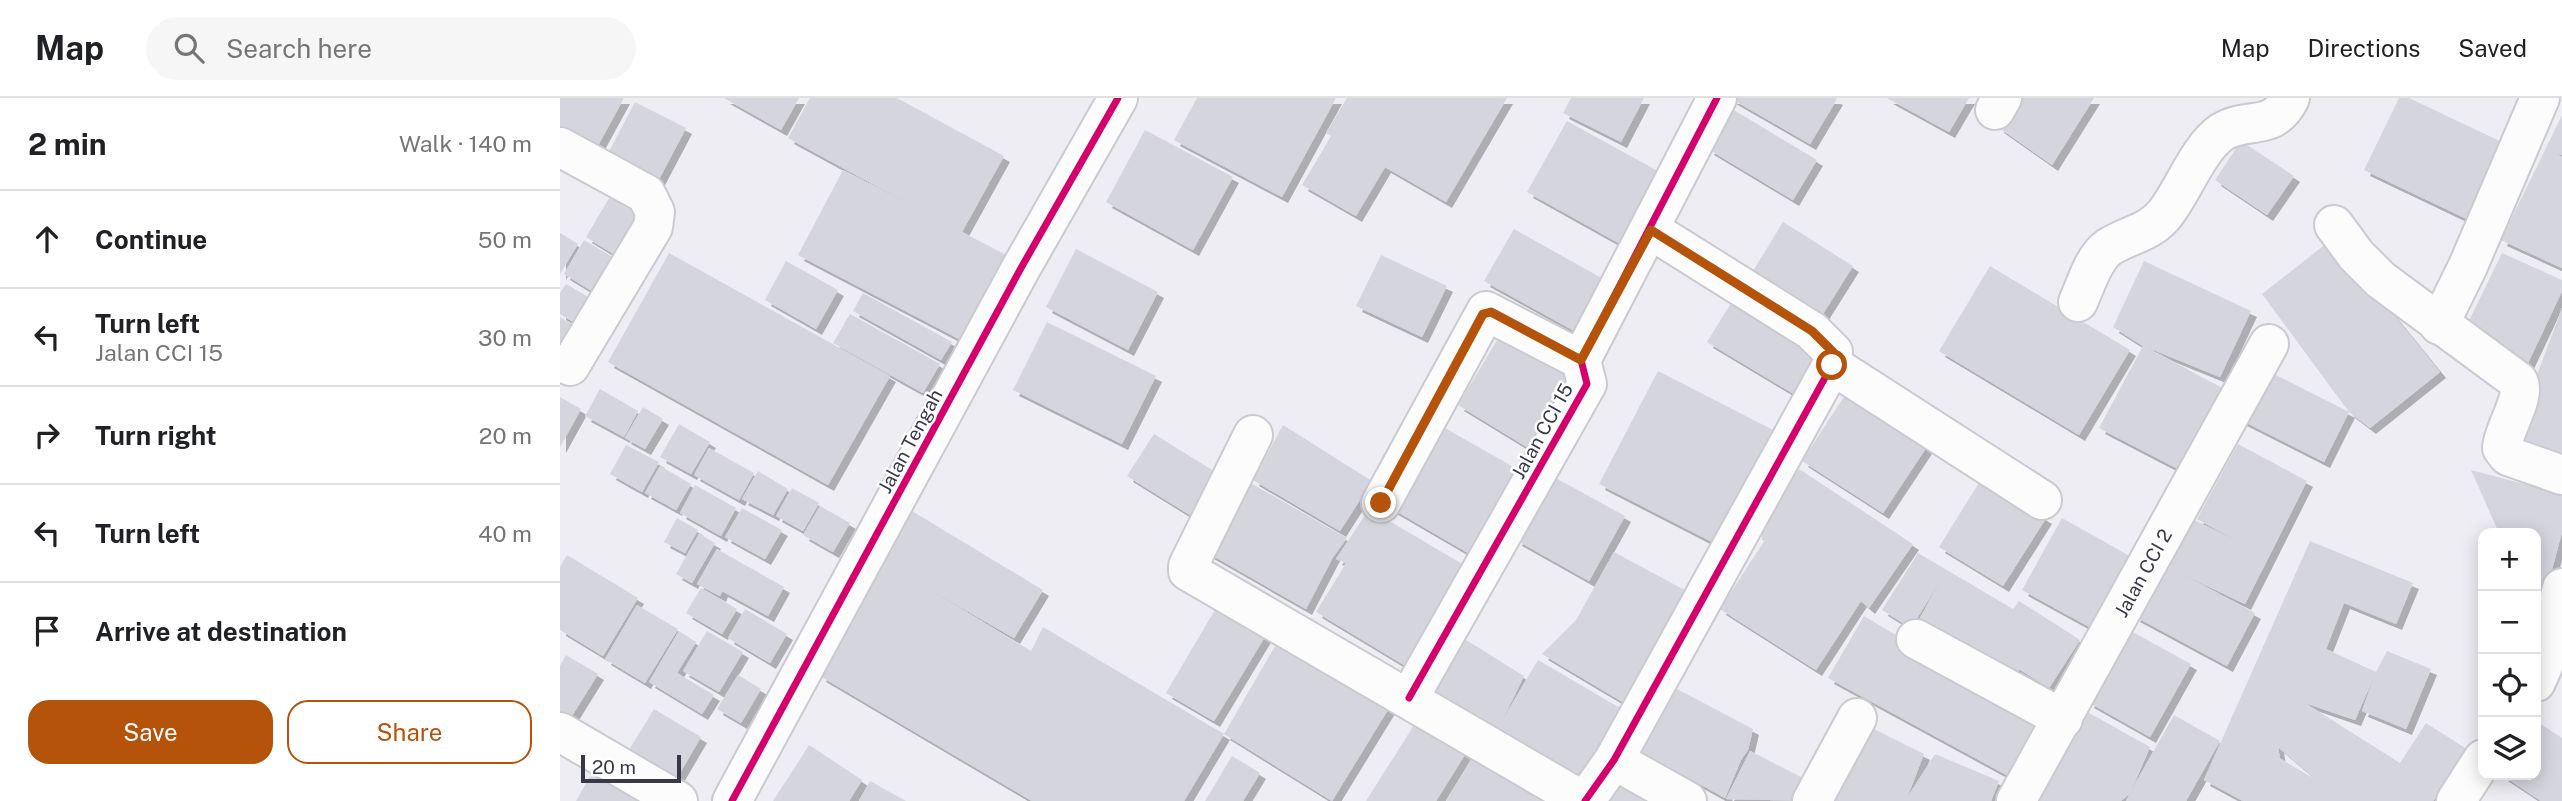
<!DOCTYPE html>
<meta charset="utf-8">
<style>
body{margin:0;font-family:"Public Sans",sans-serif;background:#f6f6f6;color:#202124}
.controls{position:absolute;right:21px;bottom:21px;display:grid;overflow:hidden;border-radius:14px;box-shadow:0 4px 18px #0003}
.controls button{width:63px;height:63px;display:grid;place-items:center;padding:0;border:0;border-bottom:2px solid #e0e0e0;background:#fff;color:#202124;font:35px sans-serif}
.scale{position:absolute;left:21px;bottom:18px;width:100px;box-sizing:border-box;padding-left:7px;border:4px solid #38374b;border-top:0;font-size:19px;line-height:24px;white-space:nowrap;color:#38374b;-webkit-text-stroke:5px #fff;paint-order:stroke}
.stop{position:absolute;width:21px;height:21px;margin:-16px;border:5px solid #b45309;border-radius:50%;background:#fff}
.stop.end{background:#b45309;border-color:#fff;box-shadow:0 2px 7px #0008}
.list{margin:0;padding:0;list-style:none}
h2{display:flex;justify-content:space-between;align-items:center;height:91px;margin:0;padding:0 28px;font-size:30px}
h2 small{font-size:23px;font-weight:400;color:#757577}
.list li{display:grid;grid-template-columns:46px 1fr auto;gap:21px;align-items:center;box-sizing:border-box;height:98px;padding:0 28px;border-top:2px solid #e0e0e0}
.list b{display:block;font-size:26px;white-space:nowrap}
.list p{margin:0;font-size:23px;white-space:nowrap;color:#757577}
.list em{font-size:23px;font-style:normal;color:#757577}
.actions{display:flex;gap:14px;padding:21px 28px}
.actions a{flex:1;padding:16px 0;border:2px solid #b45309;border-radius:21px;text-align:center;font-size:24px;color:#b45309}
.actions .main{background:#b45309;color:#fff}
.icon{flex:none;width:38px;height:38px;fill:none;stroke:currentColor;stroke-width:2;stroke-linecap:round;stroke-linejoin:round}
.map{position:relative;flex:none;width:2002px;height:703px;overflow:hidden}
header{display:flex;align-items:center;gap:42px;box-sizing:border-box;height:98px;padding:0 35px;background:#fff;border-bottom:2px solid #e0e0e0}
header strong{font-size:33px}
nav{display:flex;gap:38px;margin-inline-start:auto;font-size:24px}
.search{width:490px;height:63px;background:#f6f6f6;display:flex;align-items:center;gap:18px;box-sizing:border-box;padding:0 24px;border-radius:38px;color:#757577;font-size:26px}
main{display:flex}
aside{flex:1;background:#fff}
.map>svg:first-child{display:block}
.building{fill:#d5d5dd;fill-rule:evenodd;filter:url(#shadow)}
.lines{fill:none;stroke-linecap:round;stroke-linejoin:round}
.minor-casing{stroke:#cbcad1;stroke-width:42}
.minor{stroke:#fcfcfd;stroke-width:38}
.cycleway-casing{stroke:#fff;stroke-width:11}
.cycleway{stroke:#d6006c;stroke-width:7}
.route{stroke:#b45309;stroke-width:9}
.labels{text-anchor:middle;stroke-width:5;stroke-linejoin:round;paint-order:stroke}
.street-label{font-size:19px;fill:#38374b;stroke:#fff}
</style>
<header>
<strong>Map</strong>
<div class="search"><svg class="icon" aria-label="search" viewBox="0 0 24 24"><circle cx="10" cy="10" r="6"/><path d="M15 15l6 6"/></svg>Search here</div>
<nav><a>Map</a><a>Directions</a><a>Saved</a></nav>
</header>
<main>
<aside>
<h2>2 min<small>Walk · 140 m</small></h2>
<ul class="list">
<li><svg class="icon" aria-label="ahead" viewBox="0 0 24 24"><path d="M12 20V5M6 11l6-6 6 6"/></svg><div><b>Continue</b></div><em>50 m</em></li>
<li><svg class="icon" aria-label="left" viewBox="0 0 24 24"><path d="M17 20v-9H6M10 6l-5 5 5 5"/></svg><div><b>Turn left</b><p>Jalan CCI 15</p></div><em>30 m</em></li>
<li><svg class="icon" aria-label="right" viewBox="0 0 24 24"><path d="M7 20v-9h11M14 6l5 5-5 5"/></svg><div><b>Turn right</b></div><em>20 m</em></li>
<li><svg class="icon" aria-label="left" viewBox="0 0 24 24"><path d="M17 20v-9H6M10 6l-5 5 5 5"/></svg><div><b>Turn left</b></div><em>40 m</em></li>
<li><svg class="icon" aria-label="arrive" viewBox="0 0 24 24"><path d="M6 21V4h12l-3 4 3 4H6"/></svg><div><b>Arrive at destination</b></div></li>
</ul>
<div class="actions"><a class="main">Save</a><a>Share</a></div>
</aside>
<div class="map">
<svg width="2002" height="703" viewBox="0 0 2002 703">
<defs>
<filter id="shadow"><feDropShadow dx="6" dy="6" stdDeviation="0" flood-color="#0004"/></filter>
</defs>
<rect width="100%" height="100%" fill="#ededf3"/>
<g class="building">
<path d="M0 0H64L35 53 0 34Z"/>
<path d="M164 0H239L221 32Z"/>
<path d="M250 0H337L444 58 402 134 448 158 403 243 238 157 283 72 351 107 228 40Z"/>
<path d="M637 0H776L722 99 614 42Z"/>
<path d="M787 0H947L886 104 825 69 796 118 742 87 771 38 766 35Z"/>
<path d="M1011 0H1084L1061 44 1003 15Z"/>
<path d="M1170 0H1275L1277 1 1250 46Z"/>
<path d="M1327 0H1409L1389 34Z"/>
<path d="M1457 0H1534L1492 67 1438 29Z"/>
<path d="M1839 0H1849L1946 46 1909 122 1804 72Z"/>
<path d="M75 4 126 30 96 87 45 61Z"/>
<path d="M1172 11 1257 62 1233 102 1148 51Z"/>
<path d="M2002 17V57L1995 55 2002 59V170L1941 142Z"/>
<path d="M1007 23 1105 77 1064 148 967 94Z"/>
<path d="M585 32 673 79 633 152 546 104Z"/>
<path d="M1681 43 1734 78 1707 117 1655 82Z"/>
<path d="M51 97 81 114 55 157 26 139Z"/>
<path d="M1223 124 1293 168 1261 219 1191 176Z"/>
<path d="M954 131 1047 183 1018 235 924 183Z"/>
<path d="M0 135 18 146 0 176Z"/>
<path d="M1772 141 1880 274 1810 330 1789 314 1702 196Z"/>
<path d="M24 142 56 161 35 195 4 176Z"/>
<path d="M516 151 598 194 568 252 486 209Z"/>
<path d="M109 155 330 278 268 387 48 264Z"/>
<path d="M1942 155 2002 182V193L1968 265 1903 235Z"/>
<path d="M821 157 887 188 862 239 796 208Z"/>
<path d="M226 163 278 192 256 231 205 202Z"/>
<path d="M1584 163 1691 213 1660 279 1586 249 1664 291 1620 372 1539 330 1583 248 1553 229Z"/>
<path d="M1430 168 1570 252 1519 337 1379 253Z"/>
<path d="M6 186 30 200 15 225 0 216V195Z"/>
<path d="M303 195 392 244 381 262 293 213Z"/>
<path d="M1175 199 1267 253 1239 299 1147 244Z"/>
<path d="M2002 210V365L1951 346Z"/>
<path d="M290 216 380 266 363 295 273 245Z"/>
<path d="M0 219 15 228 0 254Z"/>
<path d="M487 224 596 278 562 346 453 292Z"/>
<path d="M945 229 1018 274 970 351 898 307Z"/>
<path d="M1706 272 1789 314 1764 364 1681 322Z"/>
<path d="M1098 273 1217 334 1158 447 1039 386Z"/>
<path d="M1291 288 1372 341 1323 415 1242 363Z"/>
<path d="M40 291 78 313 64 339 25 318Z"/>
<path d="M0 299 21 311 0 349Z"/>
<path d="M83 309 103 321 85 351 65 340Z"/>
<path d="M119 326 150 344 131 376 100 359Z"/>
<path d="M878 326 964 375 915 459 829 409Z"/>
<path d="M723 327 812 383 780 433 693 382Z"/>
<path d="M594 336 657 375 630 417 567 378Z"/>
<path d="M1678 346 1747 383 1685 506 1622 476 1695 515 1667 568 1574 518 1626 418 1679 444 1637 421Z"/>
<path d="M66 347 99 364 82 394 50 376Z"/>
<path d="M149 350 194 375 179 402 134 377Z"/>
<path d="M100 368 131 386 116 412 85 395Z"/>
<path d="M1239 371 1353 446 1309 510 1301 503 1256 572 1160 511 1205 442 1196 435Z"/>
<path d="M1911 372 2002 396V434L1978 524 1976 435H1939Z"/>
<path d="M198 373 228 391 213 417 182 401Z"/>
<path d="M992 378 1065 418 1029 483 956 442Z"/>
<path d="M1422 380 1486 420 1443 488 1379 449Z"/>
<path d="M689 384 787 440 773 459 746 511 648 455Z"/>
<path d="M135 387 176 410 161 438 120 415Z"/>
<path d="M232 390 259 405 243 433 216 418Z"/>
<path d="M260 408 290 425 273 454 243 437Z"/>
<path d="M182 410 222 432 205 461 165 439Z"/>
<path d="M809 411 909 470 849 570 756 514 786 465 776 461Z"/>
<path d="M352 413 483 492 454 540 367 490 471 553 483 529 664 636 718 543 829 610 772 703 664 636 624 703H472L260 578 286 524Z"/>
<path d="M117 420 138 432 125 455 104 444Z"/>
<path d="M1502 420 1575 461 1535 532 1462 492Z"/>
<path d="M139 436 155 445 132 485 116 476Z"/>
<path d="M1750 443 1853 485 1836 526 1784 505 1766 551 1816 574 1827 553 1871 571 1846 631 1802 613 1814 579 1795 622 1745 605 1840 665 1866 625 1910 653 1873 703H1683L1644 682ZM1692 644 1720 660 1718 649 1758 683Z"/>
<path d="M157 451 224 489 208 518 162 493 160 498 137 486Z"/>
<path d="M1054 454 1132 496 1066 606 982 556 1016 522Z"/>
<path d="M1358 455 1453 511 1459 503 1520 542 1489 590 1459 571 1454 580 1359 522 1380 483 1351 530 1322 512Z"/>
<path d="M7 457 78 500 43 558 0 532V469Z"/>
<path d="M141 490 177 511 162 536 126 515Z"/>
<path d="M663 498 712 527 654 623 606 595Z"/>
<path d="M77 507 118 531 85 585 45 561Z"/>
<path d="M185 511 227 536 210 565 168 540Z"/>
<path d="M1304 518 1483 625 1452 680 1268 580Z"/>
<path d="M1569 532 1631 566 1590 639 1528 604Z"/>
<path d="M119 533 136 544 117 575 154 597 142 616 89 584Z"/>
<path d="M147 533 183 554 159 594 123 573Z"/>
<path d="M906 542 964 578 942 623 978 562 1060 610 1020 678 872 596Z"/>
<path d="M6 557 38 576 10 621 0 615V568Z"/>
<path d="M178 577 201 591 181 625 157 611Z"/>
<path d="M1117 591 1193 631 1188 652 1181 662 1165 700 1082 654Z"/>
<path d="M94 611 141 639 117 680 69 652Z"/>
<path d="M1522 611 1590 649 1571 693 1614 617 1660 643 1626 703H1566L1570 695 1561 703H1471Z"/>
<path d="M861 616 911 647 876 703H806Z"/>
<path d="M1976 623 2002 640V703H1981L1942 677H1976Z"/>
<path d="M1308 628 1364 656 1347 700 1375 656 1439 683 1431 703H1270Z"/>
<path d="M249 647 302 682 289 703H213Z"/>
<path d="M917 652 1006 703H886Z"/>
<path d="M1190 653 1257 687 1248 703 1166 701Z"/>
<path d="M672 658 700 675 683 703H645Z"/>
<path d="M34 671 90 703H16Z"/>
<path d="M1062 671 1112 703H1041Z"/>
<path d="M310 683 346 703H299Z"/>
</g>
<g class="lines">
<g class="minor-casing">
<g id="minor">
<path d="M1435 12 1442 0"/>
<path d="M0 49 86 96 95 114 93 129 10 268"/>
<path d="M1774 127 1796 157 1821 182 1958 283C1967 298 1943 331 1942 350L1948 358 2002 377"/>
<path d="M1518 204C1526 187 1533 160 1549 149 1568 137 1589 135 1604 117 1623 94 1638 50 1662 34 1688 18 1713 35 1730 0"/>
<path d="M1879 227 1908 168 1980 0"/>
<path d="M1272 267 1482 402"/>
<path d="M693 337 628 468V473L1023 703"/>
<path d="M821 405 926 213 1021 262"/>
<path d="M1356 541 1503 621"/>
<path d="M1976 584 1983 568 2002 490"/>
<path d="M849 600 1027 286 1021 262 1157 0"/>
<path d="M0 634 118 703"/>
<path d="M1054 662 1127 703"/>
<path d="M172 703 461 170 558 0"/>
<path d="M1025 703 1054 662 1272 267 1273 254 1252 233 1091 132"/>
<path d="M1252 703 1297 620"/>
<path d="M1456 703 1709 246"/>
<path d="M1896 703 1923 661"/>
</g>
</g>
<use href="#minor" class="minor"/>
<g class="cycleway-casing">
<g id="cycleway">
<path d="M849 600 1027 286 1021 262 1157 0"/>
<path d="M172 703 461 170 558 0"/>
<path d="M1025 703 1054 662 1272 267 1273 254 1252 233 1091 132"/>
</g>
</g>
<use href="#cycleway" class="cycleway"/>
</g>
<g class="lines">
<path class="route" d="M821 405 923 216 931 214 1021 262 1091 132 1252 233 1273 254 1272 267"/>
</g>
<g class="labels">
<g class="street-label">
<text transform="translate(982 333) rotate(-61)" y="7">Jalan CCI 15</text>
<text transform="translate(350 343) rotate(-62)" y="7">Jalan Tengah</text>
<text transform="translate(1583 475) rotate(-61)" y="7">Jalan CCI 2</text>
</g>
</g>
</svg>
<div class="controls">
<button>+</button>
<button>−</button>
<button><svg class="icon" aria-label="locate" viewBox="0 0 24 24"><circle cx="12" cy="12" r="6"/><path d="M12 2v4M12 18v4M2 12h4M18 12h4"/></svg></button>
<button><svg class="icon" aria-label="layers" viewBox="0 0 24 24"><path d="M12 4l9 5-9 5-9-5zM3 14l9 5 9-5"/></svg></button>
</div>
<div class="scale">20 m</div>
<div class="stop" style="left:1272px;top:267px"></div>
<div class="stop end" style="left:821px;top:405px"></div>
</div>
</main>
